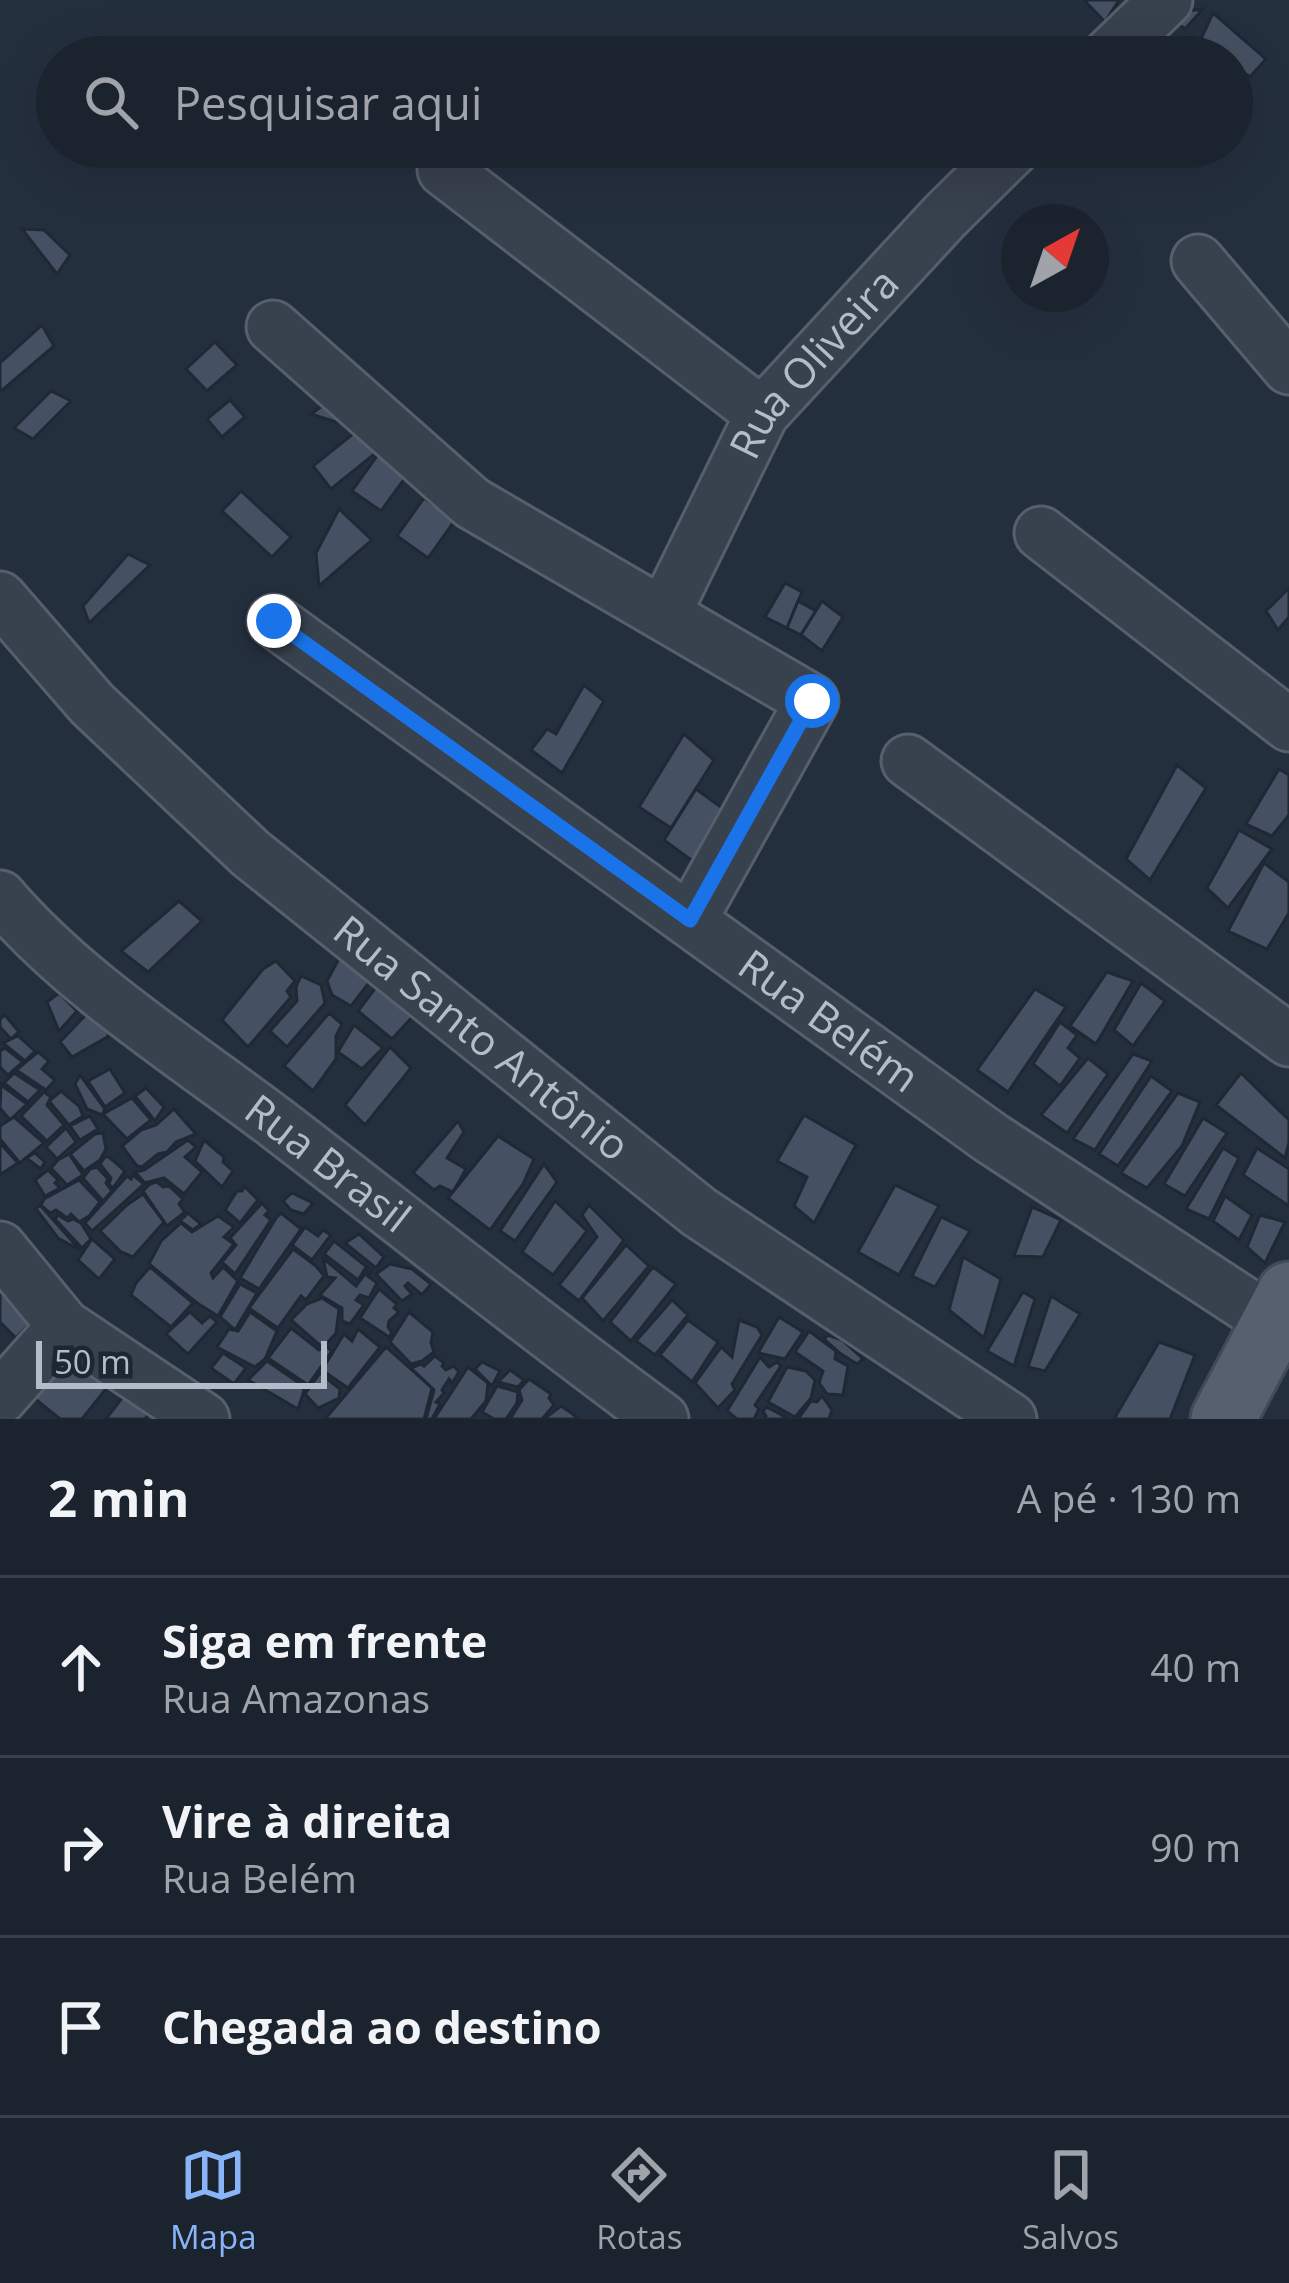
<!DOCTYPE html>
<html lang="pt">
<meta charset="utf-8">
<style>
body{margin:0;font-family:"Open Sans",sans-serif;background:#282f3a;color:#f1f3f6}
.compass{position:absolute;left:1001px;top:204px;width:108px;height:108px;border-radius:50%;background:#1b232e;box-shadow:0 12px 48px #0002;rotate:40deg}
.scale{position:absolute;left:36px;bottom:30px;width:291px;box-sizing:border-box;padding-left:12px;border:6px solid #b4bcc9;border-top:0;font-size:33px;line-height:42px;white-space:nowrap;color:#b4bcc9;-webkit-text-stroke:9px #1d2633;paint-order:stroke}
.stop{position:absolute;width:36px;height:36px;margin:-27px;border:9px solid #1a73e8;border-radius:50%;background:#fff}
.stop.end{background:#1a73e8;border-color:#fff;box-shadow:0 3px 12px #0008}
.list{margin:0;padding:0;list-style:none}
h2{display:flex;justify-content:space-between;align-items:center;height:156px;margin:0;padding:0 48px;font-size:51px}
h2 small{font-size:39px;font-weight:400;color:#a0a4aa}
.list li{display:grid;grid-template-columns:78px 1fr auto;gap:36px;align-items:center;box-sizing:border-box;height:180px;padding:0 48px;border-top:3px solid #39404a}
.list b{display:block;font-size:45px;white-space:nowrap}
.list p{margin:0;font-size:39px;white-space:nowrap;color:#a0a4aa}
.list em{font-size:39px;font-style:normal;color:#a0a4aa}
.icon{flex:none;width:66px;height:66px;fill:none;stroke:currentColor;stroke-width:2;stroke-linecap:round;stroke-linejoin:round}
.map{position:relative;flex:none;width:1289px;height:1419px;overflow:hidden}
.search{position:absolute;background:#1b232e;box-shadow:0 12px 48px #0002;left:36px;right:36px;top:36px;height:132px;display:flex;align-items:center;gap:30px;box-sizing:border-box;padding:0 42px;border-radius:66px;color:#a0a4aa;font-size:45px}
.sheet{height:696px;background:#1b232e}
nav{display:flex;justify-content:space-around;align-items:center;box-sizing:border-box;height:168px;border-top:3px solid #39404a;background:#1b232e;font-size:33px;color:#a0a4aa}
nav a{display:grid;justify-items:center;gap:6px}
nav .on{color:#8ab4f8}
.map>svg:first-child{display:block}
.building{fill:#455162;stroke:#1f2835;stroke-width:3}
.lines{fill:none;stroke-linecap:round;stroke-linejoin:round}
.minor-casing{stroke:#565f6c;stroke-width:57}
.major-casing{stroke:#414a57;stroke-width:69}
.minor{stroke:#38414e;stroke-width:51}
.major{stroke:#56606e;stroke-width:63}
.route{stroke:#1a73e8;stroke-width:15}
.labels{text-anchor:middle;stroke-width:9;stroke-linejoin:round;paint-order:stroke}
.street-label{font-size:42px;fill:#b4bcc9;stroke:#1d2633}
</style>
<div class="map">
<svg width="1289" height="1419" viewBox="0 0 1289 1419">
<rect width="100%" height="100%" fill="#242f3e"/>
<g class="building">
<path d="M1084 0H1119L1105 22Z"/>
<path d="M1203 9 1185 29 1165 14Z"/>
<path d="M1213 13 1266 59 1250 77 1232 64V57H1222L1200 41Z"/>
<path d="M22 229 44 230 70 255 57 274Z"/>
<path d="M42 325 54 346 0 392V363Z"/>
<path d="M215 342 237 365 207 391 186 369Z"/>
<path d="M51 391 71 401 33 439 14 428Z"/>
<path d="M336 396 355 417 336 422 311 414Z"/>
<path d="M230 400 245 417 222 437 207 419Z"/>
<path d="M364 425 382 448 331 489 313 466Z"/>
<path d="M387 442 416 463 381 511 352 491Z"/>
<path d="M241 491 291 537 272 557 222 511Z"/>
<path d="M424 498 455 520 428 558 397 536Z"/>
<path d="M339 509 372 540 319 586 316 553Z"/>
<path d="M128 554 150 565 89 623 83 606Z"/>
<path d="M785 583 802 592 787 628 765 617Z"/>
<path d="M1289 588V617L1278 630 1266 611Z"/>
<path d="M798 601 816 611 801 635 787 628Z"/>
<path d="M822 601 843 617 822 651 801 635Z"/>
<path d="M584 685 604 701 562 773 531 750 547 729 556 734Z"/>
<path d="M684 734 714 760 671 828 639 807Z"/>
<path d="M1177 765 1206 788 1150 880 1126 859Z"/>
<path d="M1279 769 1289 775V815L1272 836 1246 824Z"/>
<path d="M696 789 736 818 702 868 664 840Z"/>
<path d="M1239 830 1272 849 1228 908 1207 888Z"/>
<path d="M1264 863 1289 882V913L1267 949 1228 931Z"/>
<path d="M179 901 202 921 148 972 121 951Z"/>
<path d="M348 942 378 971 351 1006 332 995 327 981Z"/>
<path d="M276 961 295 981 287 991 291 997 248 1047 222 1020 263 969Z"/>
<path d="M1107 972 1133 981 1096 1044 1070 1026Z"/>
<path d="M386 974 426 1002 392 1039 358 1011Z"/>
<path d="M301 976 321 985 325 1003 287 1047 270 1031 297 1001 296 987Z"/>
<path d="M1141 983 1165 1001 1133 1046 1114 1030Z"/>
<path d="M1035 989 1066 1007 1008 1092 977 1070Z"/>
<path d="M59 993 77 1011 59 1031 47 1002Z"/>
<path d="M95 1005 109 1036 72 1057 60 1042Z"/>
<path d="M329 1013 342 1024 336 1036V1059L313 1091 284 1066Z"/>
<path d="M5 1015 19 1032 11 1039 0 1027V1019Z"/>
<path d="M1060 1022 1077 1035 1068 1048 1080 1058 1060 1086 1033 1064Z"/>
<path d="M354 1025 383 1048 362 1069 338 1052Z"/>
<path d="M18 1036 35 1051 25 1061 3 1043Z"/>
<path d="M390 1047 411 1068 365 1125 345 1105Z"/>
<path d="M5 1048 23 1062 8 1075 0 1067V1051Z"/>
<path d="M38 1052 49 1061 42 1069 55 1080 46 1090 16 1070Z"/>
<path d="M1133 1054 1152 1061 1095 1150 1073 1139Z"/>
<path d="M1088 1058 1108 1074 1067 1133 1041 1115Z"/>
<path d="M110 1069 125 1093 105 1107 88 1081Z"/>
<path d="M14 1073 40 1090 28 1102 4 1083Z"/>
<path d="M1241 1073 1289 1120V1142L1285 1158 1216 1105Z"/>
<path d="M80 1075 105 1109 102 1115 87 1109 75 1084Z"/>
<path d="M1151 1076 1172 1091 1118 1166 1099 1154Z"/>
<path d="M1 1085 27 1104 10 1120 0 1108Z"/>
<path d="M146 1088 164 1107 155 1121 135 1096Z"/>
<path d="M61 1091 79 1106 83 1116 69 1125 49 1101Z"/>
<path d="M44 1092 51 1097 47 1105 64 1125 47 1141 21 1116Z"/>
<path d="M1178 1093 1200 1102 1182 1146 1147 1188 1121 1173Z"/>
<path d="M132 1098 151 1120 127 1139 103 1114Z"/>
<path d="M174 1109 196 1134 176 1142 167 1152 158 1154 142 1167 137 1166 122 1146 141 1130 156 1125Z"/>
<path d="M804 1115 856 1145 814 1223 794 1206 807 1177 777 1161Z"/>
<path d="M90 1116 98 1129 80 1140 70 1126Z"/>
<path d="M14 1117 44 1143 20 1163 0 1139V1126Z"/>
<path d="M1203 1118 1227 1133 1185 1196 1164 1184Z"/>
<path d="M458 1121 464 1132 447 1158 466 1169 453 1192 440 1186 434 1190 413 1173Z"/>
<path d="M66 1128 76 1142 57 1159 46 1147Z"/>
<path d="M103 1133 106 1149 100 1160 84 1171 70 1154 95 1134Z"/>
<path d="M498 1136 534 1159 523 1184 490 1230 448 1198Z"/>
<path d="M188 1140 196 1147 185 1157 202 1172 184 1194 164 1178 145 1183 135 1172 144 1170Z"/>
<path d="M204 1140 224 1157 223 1162 233 1171 222 1187 195 1161Z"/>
<path d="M0 1143 18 1163 1 1174 0 1172Z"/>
<path d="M1223 1148 1239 1158 1209 1219 1186 1209Z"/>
<path d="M1257 1148 1289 1169V1206L1243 1175Z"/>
<path d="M35 1153 45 1162 41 1169 26 1158Z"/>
<path d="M69 1154 83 1175 67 1185 51 1168 58 1160Z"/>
<path d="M105 1157H109L125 1171 113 1188 109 1184 111 1178 100 1164Z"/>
<path d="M544 1164 557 1182 515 1241 500 1231Z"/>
<path d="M97 1167 108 1179 106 1183 112 1191 103 1201 83 1178 90 1169Z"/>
<path d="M48 1170 58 1180 55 1183 60 1188 45 1196 35 1180Z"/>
<path d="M133 1175 144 1184 92 1231 85 1223 127 1176 131 1179Z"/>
<path d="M79 1180 100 1202 89 1216 79 1222 71 1214 67 1218 56 1210 50 1213 41 1205 44 1199Z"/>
<path d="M157 1182 163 1187 169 1186 183 1199 179 1204 185 1212 167 1226 143 1191 150 1184Z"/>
<path d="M895 1185 939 1206 899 1275 858 1252Z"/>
<path d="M244 1186 258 1200 240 1223 225 1210 237 1191H242Z"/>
<path d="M292 1193 313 1203 304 1214 291 1210 283 1201Z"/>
<path d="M143 1194 164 1222 133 1257 121 1252 100 1231 127 1205Z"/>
<path d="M1225 1196 1252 1215 1239 1240 1213 1221Z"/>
<path d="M555 1201 587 1231 553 1275 522 1252Z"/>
<path d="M262 1203 269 1211 265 1215 271 1220 235 1274 222 1262 236 1245 230 1238Z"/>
<path d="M40 1205 80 1250 58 1238 36 1209Z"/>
<path d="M589 1205 624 1240 579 1301 559 1285 597 1237 582 1215Z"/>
<path d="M1032 1207 1061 1220 1043 1257 1014 1256Z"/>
<path d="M188 1213 201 1224 193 1230 180 1221Z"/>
<path d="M281 1213 301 1229 259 1289 240 1278 276 1218Z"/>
<path d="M58 1215 68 1221 73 1219 81 1223 91 1239 82 1248 55 1219Z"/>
<path d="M1260 1215 1285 1222 1265 1263 1247 1247Z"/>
<path d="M218 1216 234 1227 224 1237 234 1244 211 1273 213 1278 223 1267 238 1281 218 1316 197 1303 149 1264 161 1241 181 1223 192 1232Z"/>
<path d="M941 1217 970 1231 935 1287 912 1276Z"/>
<path d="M305 1227 318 1236 323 1230 331 1235 312 1260 292 1245Z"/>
<path d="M359 1234 384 1257 376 1268 345 1243Z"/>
<path d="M92 1239 115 1259 99 1279 78 1260Z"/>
<path d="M334 1241 372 1271 370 1274 365 1269 358 1280 324 1254Z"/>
<path d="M626 1245 649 1266 603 1321 582 1298Z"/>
<path d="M293 1249 316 1266 324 1276 306 1300 301 1296 278 1328 249 1308Z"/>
<path d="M963 1257 1001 1279 984 1338 949 1310Z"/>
<path d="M323 1258 356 1286 365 1274 377 1283 369 1298 360 1295 356 1300 364 1305 350 1324 342 1321V1308L320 1295 335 1278 327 1277Z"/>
<path d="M390 1264 412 1269 431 1284 422 1295 408 1283 405 1286 412 1294 402 1301 376 1274Z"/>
<path d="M150 1267 193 1303 171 1327 131 1295 136 1283Z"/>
<path d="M653 1267 676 1284 631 1341 610 1322Z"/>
<path d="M240 1284 257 1293 235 1330 220 1317Z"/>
<path d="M5 1289 35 1318 16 1338 0 1322V1294Z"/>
<path d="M379 1289 397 1304 394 1308 399 1312 389 1321 388 1327 392 1333 389 1337 360 1318Z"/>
<path d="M1023 1292 1035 1299 1014 1366 987 1351Z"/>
<path d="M1051 1296 1080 1314 1045 1371 1028 1367Z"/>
<path d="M322 1298 339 1309 336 1333 323 1348 291 1320 307 1304Z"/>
<path d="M672 1300 688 1315 655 1355 636 1341Z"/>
<path d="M190 1312 202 1323 210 1316 217 1322 188 1354 166 1334Z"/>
<path d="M250 1312 277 1331 265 1359 255 1367 217 1347 229 1329 238 1331Z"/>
<path d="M409 1312 433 1332 431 1343 434 1352 422 1361 411 1364 390 1342Z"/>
<path d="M779 1317 803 1332 785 1359 758 1353Z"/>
<path d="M688 1320 718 1342 692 1382 660 1355Z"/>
<path d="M739 1320 757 1327 762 1335 732 1384 735 1390 718 1408 695 1383 721 1347 732 1357Z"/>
<path d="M291 1328 319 1350 326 1346 332 1351 308 1385 268 1358Z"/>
<path d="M358 1329 380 1347 348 1388 322 1370 344 1334 352 1341Z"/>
<path d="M809 1331 836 1351 835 1359 848 1366 843 1395 827 1394 819 1383 823 1371 795 1352Z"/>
<path d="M828 1335 842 1340 863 1359 857 1364 841 1354 824 1339Z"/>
<path d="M77 1342 113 1380 82 1419H60L29 1394Z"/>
<path d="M1159 1342 1195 1355 1170 1419H1114Z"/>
<path d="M386 1347 432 1388 424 1419H325Z"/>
<path d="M223 1353 246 1368 234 1384 211 1368Z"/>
<path d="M435 1356 444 1363 442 1366 446 1370 454 1366 459 1372 452 1383 449 1379 442 1390 444 1393 436 1402 440 1404 432 1419H426L434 1390 411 1368 421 1364 424 1366Z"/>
<path d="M760 1357 769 1367 777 1362 781 1366 755 1405 759 1409 754 1419H737L727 1411Z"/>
<path d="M267 1361 302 1385 304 1391 298 1409 248 1380Z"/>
<path d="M482 1362 500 1371 492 1386 475 1369Z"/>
<path d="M468 1367 488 1383 486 1401 471 1419H434Z"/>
<path d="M787 1367 806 1371 815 1380 811 1398 795 1417 768 1402Z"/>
<path d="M510 1370 524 1380 518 1387 498 1382Z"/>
<path d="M320 1373 340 1389 339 1398 318 1408 305 1394Z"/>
<path d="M529 1379 551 1394 549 1398 554 1405 542 1419H510L522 1400 519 1390Z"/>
<path d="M134 1382 157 1400 145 1419H106Z"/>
<path d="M497 1386 518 1392 517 1403 506 1419H494L482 1412Z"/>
<path d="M822 1396 832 1410 829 1419H798L811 1401 817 1402Z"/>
<path d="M561 1406 570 1412 579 1419H544Z"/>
<path d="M766 1407 780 1414 788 1419H764L766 1416 763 1412Z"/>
</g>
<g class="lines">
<g class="minor-casing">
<g id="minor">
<path d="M1107 57 1166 0"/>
<path d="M444 170 762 414"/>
<path d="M1198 261 1289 368"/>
<path d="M273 327 472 503 812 701 690 920"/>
<path d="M1041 533 1289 725"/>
<path id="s1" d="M0 598 92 704 250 853 699 1212 1010 1419"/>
<path id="s2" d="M664 614 762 414 945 216 1015 147"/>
<path id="s3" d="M274 621 991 1138 1274 1323"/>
<path d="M908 761 1289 1040"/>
<path id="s4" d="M0 897C75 985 184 1053 276 1123 405 1222 531 1323 662 1419"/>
<path d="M0 1248 64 1326 203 1419"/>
<path d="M0 1398 64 1326"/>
</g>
</g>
<g class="major-casing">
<path id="major" d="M1223 1419 1289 1294"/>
</g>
<use href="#minor" class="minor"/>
<use href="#major" class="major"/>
</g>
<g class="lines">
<path class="route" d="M274 621 690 920 812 701"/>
</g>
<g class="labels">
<g class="street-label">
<text dy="15" stroke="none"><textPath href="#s2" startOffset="294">Rua Oliveira</textPath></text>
<text dy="15" stroke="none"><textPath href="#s3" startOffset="684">Rua Belém</textPath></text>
<text dy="15" stroke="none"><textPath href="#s1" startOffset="654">Rua Santo Antônio</textPath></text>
<text dy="15" stroke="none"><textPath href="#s4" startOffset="423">Rua Brasil</textPath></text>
</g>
</g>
</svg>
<svg class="compass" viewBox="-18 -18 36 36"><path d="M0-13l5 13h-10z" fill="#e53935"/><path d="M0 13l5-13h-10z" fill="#a0a4aa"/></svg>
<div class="scale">50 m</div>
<div class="stop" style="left:812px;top:701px"></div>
<div class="stop end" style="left:274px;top:621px"></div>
<div class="search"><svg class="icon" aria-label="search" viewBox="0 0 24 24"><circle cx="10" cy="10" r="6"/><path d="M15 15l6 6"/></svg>Pesquisar aqui</div>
</div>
<section class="sheet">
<h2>2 min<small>A pé · 130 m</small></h2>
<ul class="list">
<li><svg class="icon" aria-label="ahead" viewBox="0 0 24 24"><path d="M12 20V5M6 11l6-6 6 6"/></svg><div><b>Siga em frente</b><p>Rua Amazonas</p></div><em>40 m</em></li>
<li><svg class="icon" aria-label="right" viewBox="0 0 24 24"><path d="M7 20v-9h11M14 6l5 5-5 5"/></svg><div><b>Vire à direita</b><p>Rua Belém</p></div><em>90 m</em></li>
<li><svg class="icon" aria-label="arrive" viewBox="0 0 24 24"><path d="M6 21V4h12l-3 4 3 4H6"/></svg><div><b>Chegada ao destino</b></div></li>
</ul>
</section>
<nav>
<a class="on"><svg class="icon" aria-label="map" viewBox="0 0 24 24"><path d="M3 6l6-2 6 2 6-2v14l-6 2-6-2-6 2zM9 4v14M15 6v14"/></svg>Mapa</a>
<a><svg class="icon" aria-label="directions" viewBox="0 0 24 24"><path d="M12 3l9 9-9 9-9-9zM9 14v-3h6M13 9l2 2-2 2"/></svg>Rotas</a>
<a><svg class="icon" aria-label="saved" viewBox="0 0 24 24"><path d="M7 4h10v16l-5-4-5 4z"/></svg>Salvos</a>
</nav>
